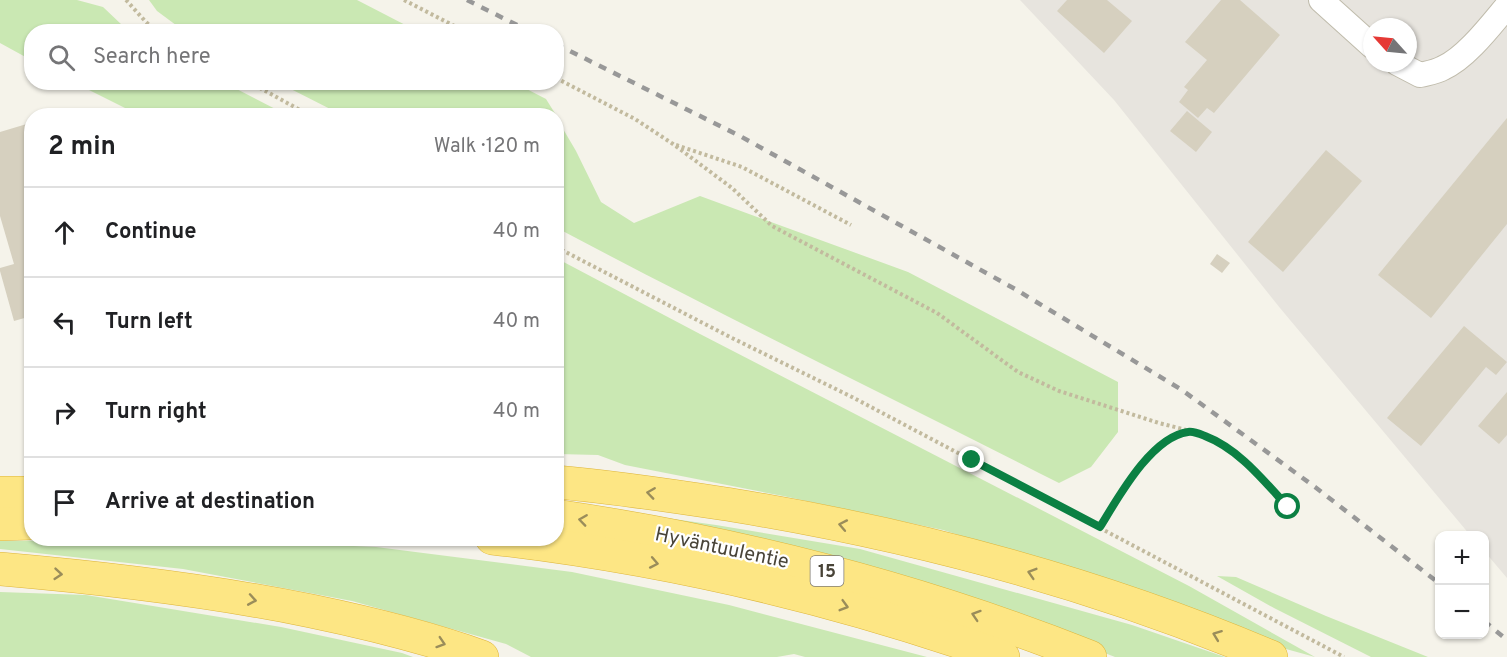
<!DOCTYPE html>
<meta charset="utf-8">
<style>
body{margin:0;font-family:Overpass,sans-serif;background:#f2f2f2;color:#202124}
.controls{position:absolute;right:18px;bottom:18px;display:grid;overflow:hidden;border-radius:12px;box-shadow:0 2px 4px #0004}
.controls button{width:54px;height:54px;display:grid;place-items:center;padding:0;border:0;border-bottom:2px solid #e0e0e0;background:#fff;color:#202124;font:30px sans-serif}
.compass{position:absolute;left:1363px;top:18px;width:54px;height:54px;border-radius:50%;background:#fff;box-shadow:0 2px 4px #0004;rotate:297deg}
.stop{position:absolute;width:18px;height:18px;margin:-14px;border:4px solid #0b8043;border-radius:50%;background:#fff}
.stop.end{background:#0b8043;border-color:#fff;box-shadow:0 2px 6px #0008}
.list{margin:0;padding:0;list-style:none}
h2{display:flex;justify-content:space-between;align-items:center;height:78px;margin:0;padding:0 24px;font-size:26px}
h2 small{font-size:20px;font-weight:400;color:#757577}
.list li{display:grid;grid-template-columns:39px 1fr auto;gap:18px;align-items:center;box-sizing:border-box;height:90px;padding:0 24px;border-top:2px solid #e0e0e0}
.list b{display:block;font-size:22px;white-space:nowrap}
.list em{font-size:20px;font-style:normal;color:#757577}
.icon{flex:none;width:33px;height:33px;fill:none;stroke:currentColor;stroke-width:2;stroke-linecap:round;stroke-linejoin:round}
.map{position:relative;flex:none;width:1507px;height:657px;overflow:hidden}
.search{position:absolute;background:#fff;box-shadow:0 2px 4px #0004;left:24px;top:24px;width:540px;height:66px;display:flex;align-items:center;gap:15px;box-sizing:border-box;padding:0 21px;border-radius:24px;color:#757577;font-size:22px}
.panel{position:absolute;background:#fff;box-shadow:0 2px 4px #0004;left:24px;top:108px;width:540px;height:438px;border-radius:24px}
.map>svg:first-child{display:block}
.industrial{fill:#e7e4de;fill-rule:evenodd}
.green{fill:#cae8b3}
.building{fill:#d6d0bf}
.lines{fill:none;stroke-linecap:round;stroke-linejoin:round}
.minor-casing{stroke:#c0bcac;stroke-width:26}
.trunk-casing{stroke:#ddb53c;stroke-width:34}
.path{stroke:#c2ba9e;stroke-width:4;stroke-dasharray:3 3;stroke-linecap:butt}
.minor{stroke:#fff;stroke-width:24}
.trunk{stroke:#fde684;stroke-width:33}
.rail{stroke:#989898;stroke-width:4.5;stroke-dasharray:8 8;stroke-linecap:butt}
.oneway{stroke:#9a8d5a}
.route{stroke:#0b8043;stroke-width:8}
.labels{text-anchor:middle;stroke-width:4.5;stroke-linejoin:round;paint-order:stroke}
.shield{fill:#fff;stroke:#807c74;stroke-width:1.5}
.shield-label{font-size:18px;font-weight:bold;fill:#494438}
.street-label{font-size:20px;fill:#494438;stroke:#fff}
</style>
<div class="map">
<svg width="1507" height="657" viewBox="0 0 1507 657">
<rect width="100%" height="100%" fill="#f5f3ea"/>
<path class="industrial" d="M1020 0H1507V578L1485 552 1484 536 1470 535 1280 308 1114 100ZM1372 27H1408V63H1372Z"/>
<g class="green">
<path d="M0 0H77L103 7 122 25 133 31 32 32 31 60 0 43Z"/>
<path d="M149 0H357L417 31H184L157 11Z"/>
<path d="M75 83H225L287 115H139Z"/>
<path d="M279 83H515L546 99 556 115H342Z"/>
<path d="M556 117 576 151 601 202 634 223 700 196 908 272 1118 382V432L1091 467 1059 483C892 398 723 316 557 228Z"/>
<path d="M556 258 700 334 1189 586 1315 657 1286 649 1143 594 943 530 783 496 625 465 598 455 557 454Z"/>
<path d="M575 505 716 525 860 549 1132 625 1225 657H1115L996 611Z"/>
<path d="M196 539 376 547 572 572 729 605 927 657H805L794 654 777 657H531L506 644 352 601 183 569 0 549V541Z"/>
<path d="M1217 576 1236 577 1326 616 1428 657H1371L1274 608Z"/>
<path d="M0 592 86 595 281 627 402 653 413 657H0Z"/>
</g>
<g class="building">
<path d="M1067 0H1107L1132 21 1104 53 1057 11Z"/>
<path d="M1221 0H1240L1280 35 1214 113 1207 108 1198 118 1179 102 1188 90 1184 87 1207 60 1185 42Z"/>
<path d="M1187 111 1212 132 1196 152 1170 131Z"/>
<path d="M1507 118V224L1431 318 1378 275Z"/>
<path d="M30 123 32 128 31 327 28 317 14 321 0 271V268L14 264 0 216V132Z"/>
<path d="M1326 150 1362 181 1283 272 1248 242Z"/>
<path d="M1217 254 1230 263 1222 273 1210 264Z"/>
<path d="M1464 326 1507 362 1496 375 1486 367 1421 446 1387 418Z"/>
<path d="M1507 392V435L1499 444 1478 426Z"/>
</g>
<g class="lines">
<g class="minor-casing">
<g id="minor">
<path d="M1321 0 1372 46"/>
<path d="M1397 63 1420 75C1428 73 1436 72 1443 68 1466 58 1491 25 1507 6"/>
</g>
</g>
<g class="trunk-casing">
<g id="trunk">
<path d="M556 482C615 487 673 496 732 505 916 535 1099 584 1271 657"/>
<path d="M0 493H32"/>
<path d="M556 516C739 543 918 589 1090 657"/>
<path d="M0 524 32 523"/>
<path d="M492 538C666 558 838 598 1003 657"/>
<path d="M0 569C104 578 208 590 311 611 369 623 426 637 482 657"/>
</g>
</g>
<g class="path">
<path d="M126 0 146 22 157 32"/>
<path d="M404 0 466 32"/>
<path d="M556 78 635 119 673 144 732 188 772 226 937 313 1018 372 1059 391 1159 423 1198 433 1216 440 1233 452 1253 470 1288 507"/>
<path d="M249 82 311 116"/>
<path d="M676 145 742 167 851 225"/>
<path d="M556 247 730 337 852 397 1344 657"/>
<path d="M1100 527C1117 499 1141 455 1170 439 1175 436 1182 434 1188 432"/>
</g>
<use href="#minor" class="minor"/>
<use href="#trunk" class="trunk"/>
<g class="rail">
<path d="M467 0 531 32"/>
<path d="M556 44 740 136 1015 289 1182 390 1315 487 1440 584"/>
<path d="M1484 621 1507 640"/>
</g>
</g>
<defs><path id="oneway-chevron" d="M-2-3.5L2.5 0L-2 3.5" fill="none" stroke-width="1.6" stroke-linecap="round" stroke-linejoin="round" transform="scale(1.5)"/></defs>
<g class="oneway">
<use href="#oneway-chevron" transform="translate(651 493) rotate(-172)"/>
<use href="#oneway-chevron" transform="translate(583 520) rotate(-172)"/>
<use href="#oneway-chevron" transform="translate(843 525) rotate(-169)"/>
<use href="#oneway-chevron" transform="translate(654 563) rotate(11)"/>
<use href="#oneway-chevron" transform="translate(1032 573) rotate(-163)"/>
<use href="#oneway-chevron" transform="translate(58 574) rotate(5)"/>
<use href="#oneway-chevron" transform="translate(252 600) rotate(10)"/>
<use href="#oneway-chevron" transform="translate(844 606) rotate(16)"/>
<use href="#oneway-chevron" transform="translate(976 615) rotate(-162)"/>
<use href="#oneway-chevron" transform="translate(1217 635) rotate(-159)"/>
<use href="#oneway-chevron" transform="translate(441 643) rotate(18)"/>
</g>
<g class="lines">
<path class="route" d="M972 460 1100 527C1118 498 1151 437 1188 432 1193 431 1200 434 1205 436 1239 449 1264 481 1288 507"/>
</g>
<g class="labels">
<rect class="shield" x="810.5" y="556" width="33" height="30" rx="4.5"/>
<g class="shield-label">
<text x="827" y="577">15</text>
</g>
<g class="street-label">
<text transform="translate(722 547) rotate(12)" y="7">Hyväntuulentie</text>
</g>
</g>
</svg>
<div class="controls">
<button>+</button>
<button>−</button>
</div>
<svg class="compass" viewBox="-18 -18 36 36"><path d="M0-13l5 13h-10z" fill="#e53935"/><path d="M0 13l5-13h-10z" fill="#757577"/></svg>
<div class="stop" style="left:1288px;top:507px"></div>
<div class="stop end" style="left:972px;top:460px"></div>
<div class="search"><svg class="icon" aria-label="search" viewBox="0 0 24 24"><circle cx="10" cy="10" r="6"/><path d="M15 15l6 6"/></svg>Search here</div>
<section class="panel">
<h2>2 min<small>Walk · 120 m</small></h2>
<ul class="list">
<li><svg class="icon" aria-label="ahead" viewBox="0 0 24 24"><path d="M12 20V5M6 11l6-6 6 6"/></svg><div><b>Continue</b></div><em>40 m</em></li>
<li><svg class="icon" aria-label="left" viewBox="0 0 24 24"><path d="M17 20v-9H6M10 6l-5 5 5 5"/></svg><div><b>Turn left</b></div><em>40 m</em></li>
<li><svg class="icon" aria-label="right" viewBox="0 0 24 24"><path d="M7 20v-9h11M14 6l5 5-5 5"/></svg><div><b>Turn right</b></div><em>40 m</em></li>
<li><svg class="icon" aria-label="arrive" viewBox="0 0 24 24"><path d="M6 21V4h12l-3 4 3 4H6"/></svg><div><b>Arrive at destination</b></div></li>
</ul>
</section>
</div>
